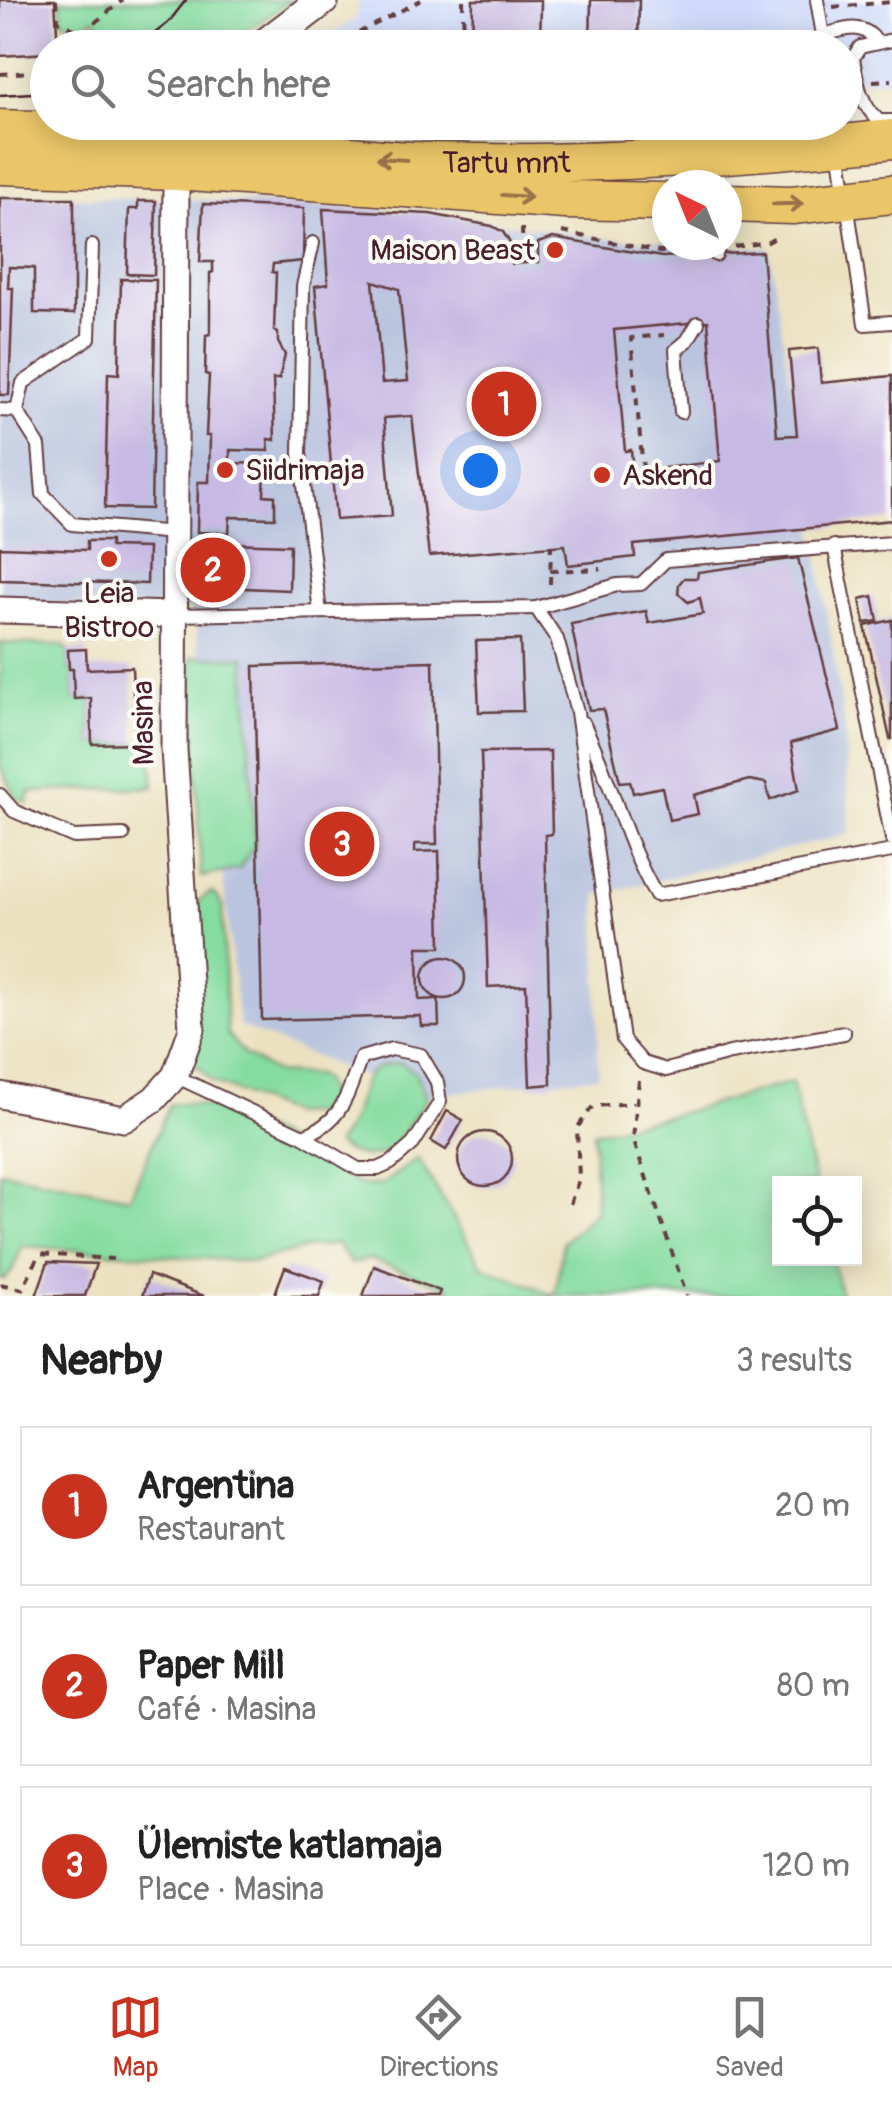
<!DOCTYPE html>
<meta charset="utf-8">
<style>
body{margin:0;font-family:Pangolin,sans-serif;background:#f6f6f6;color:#222}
.controls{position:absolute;right:30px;bottom:30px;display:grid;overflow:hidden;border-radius:0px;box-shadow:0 5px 25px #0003}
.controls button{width:90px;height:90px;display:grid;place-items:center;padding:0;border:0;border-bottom:2px solid #e0e0e0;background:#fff;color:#222;font:50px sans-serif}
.compass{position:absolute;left:652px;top:170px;width:90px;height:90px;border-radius:50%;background:#fff;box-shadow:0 5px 25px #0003;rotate:317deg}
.you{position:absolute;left:480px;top:470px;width:35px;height:35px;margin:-25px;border:8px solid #fff;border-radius:50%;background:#1a73e8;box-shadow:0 0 0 15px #1a73e833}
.badge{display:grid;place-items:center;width:65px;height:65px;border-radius:50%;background:#c8321e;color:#fff;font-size:32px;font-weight:700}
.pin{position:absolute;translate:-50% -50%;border:5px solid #fff;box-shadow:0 2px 10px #0006}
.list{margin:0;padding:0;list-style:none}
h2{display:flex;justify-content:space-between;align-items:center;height:130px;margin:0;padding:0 40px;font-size:42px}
h2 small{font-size:32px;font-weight:400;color:#767676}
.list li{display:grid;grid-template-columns:65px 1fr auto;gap:30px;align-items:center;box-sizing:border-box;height:160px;margin:0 20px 20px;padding:0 20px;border:2px solid #e0e0e0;border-radius:0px}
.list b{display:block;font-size:38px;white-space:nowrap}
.list p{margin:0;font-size:32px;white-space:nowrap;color:#767676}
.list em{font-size:32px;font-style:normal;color:#767676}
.icon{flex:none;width:55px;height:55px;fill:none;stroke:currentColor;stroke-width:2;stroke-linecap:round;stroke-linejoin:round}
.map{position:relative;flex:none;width:892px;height:1296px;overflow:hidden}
.search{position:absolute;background:#fff;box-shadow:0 5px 25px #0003;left:30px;right:30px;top:30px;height:110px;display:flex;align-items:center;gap:25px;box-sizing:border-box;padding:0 35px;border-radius:55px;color:#767676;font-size:38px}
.sheet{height:670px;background:#fff}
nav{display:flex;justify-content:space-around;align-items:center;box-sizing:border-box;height:140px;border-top:2px solid #e0e0e0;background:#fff;font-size:28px;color:#767676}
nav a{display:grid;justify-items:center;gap:5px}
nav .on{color:#c8321e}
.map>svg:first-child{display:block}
.built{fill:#cfdafa}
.industrial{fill:#bac4de}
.green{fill:#85dca0;stroke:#687e66;stroke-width:2.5}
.building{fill:#c7b9e3;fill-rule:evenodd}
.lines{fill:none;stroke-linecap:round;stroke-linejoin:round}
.service-casing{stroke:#623c41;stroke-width:16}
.minor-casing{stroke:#623c41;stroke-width:29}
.tertiary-casing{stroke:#623c41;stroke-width:34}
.primary-casing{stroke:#623c41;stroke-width:41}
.path{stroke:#623c41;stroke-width:4;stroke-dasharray:8 8;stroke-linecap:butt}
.service{stroke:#fff;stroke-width:12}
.minor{stroke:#fff;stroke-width:25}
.tertiary{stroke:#fff;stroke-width:30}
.primary{stroke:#ebc669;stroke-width:38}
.tram{stroke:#4a1f2b;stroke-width:2.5}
.oneway{stroke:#9a724a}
.poi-dot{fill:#c8321e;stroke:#fdfcf7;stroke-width:4}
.labels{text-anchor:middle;stroke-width:8;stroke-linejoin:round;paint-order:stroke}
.street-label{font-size:30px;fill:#4a1f2b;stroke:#fdfcf7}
.poi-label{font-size:30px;fill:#4a1f2b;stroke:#fdfcf7;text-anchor:start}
</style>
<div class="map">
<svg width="892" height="1296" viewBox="0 0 892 1296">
<rect width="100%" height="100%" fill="#fdfcf7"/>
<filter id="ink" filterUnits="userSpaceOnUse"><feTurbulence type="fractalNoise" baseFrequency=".01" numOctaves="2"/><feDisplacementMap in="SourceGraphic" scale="20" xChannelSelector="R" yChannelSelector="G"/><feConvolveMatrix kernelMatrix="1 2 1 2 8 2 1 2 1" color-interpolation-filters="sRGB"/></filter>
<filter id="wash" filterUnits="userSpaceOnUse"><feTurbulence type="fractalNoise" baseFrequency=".0048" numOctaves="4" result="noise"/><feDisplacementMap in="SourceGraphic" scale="40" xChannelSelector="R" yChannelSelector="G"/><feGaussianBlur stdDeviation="2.25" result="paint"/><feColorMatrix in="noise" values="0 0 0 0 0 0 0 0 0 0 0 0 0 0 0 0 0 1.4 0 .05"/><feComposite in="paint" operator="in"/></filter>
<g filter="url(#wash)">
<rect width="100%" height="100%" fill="#ebe1c0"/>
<g class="built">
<path d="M359 0H892V79L845 81 844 48H308L355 20Z"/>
<path d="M324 123H695V126L636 130H479Z"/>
</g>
<path class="industrial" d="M0 196 202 200 434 213 602 238 667 242V245L769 248 845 727 850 834 597 895 598 1076 415 1097 239 1026 194 609 0 602Z"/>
<g class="green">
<path d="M60 0H292L223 47 80 48 87 32 98 22 94 18 80 27 62 20Z"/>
<path d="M0 643 62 645 68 650 69 669H73L74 699 91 698 92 744 135 743 151 752 154 787 30 792 27 803 16 797 0 766Z"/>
<path d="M191 657H245L255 845 239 869 201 877Z"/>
<path d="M211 892 217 897 222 906 227 1034 245 1055 276 1073 317 1075C328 1083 328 1092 328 1104L315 1113 291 1114 213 1082 193 1062 201 941 198 901Z"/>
<path d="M401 1063 415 1072 427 1099 392 1148C374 1161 351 1157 336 1144 340 1138 346 1131 349 1124 365 1093 356 1064 401 1063Z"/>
<path d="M792 1082 815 1183 780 1184V1258L832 1259 841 1296H448L450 1288 369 1259 351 1264 337 1244 306 1248 254 1262 22 1246 13 1270 5 1279H0V1171L130 1197 169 1105C227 1091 311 1163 362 1185H381L418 1158 482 1266 555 1295 563 1242 596 1211 593 1132 673 1115Z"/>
</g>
<g id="blocks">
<g class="building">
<path d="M0 0H55L58 48H48V53L0 56Z"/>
<path d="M473 0H541L540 46 472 47Z"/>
<path d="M591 0H639L638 48H590Z"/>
<path d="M479 122H532V129L479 130Z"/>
<path d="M589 122H636V130L588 129Z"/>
<path d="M0 198H74V314L34 313V268L9 267 8 288H13L9 395H0Z"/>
<path d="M138 201H156L154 275 127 274 129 209H138Z"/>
<path d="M203 204 304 208 303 261 273 264 272 272 276 273 274 331 278 333V342L285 355 279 379H273L275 440 268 439 269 451 230 450V463L265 464 264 495 275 496V518L230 517 229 533 197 532 198 482H209L210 436H206L209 375 205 374 206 335 210 334V273L213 272V262H200Z"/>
<path d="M323 209 430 214 492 226 503 232 510 243 512 264 538 262V243L553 238 662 257 762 252 777 436 797 435 789 351 818 348 821 383 892 376V520L634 545 635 557 568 565 565 545 429 556 412 416 384 418 392 516 336 520 315 286 328 284ZM373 281 399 289 408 381 382 383ZM708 321 720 461 633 472 631 450 625 451 614 330Z"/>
<path d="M121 279 156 280 151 509 105 508 108 373 119 374Z"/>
<path d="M87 541H110V547L148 548 147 584 0 580V547L87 550Z"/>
<path d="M198 542 290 545 289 590 197 586Z"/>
<path d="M798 558 840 730 791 743 799 790 770 800 766 783 749 780 694 795 698 814 669 820 662 787 633 793 630 781 620 782 603 709 589 710 571 624 646 611 649 623 703 614 700 598 688 602 678 593 679 584 684 578H697L698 572Z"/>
<path d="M873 596 878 621 865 623 860 599Z"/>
<path d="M892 620V739H890L865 626Z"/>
<path d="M520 640 523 711 479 712 476 641Z"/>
<path d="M86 649 87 669 132 667 135 743 92 744 91 698 74 699 73 669H69L68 650Z"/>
<path d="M433 661 437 844H415V852L439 851 441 947H418L419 1000 438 999 439 1026H421L420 1016 262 1020 254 666Z"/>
<path d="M550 751 552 834 545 835 551 1084 530 1086 526 985 488 987 481 752Z"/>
<circle cx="444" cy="978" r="21"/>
<path d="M447 1111 463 1120 446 1150 431 1141Z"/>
<circle cx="485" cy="1159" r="27"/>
<path d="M48 1262 96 1264 85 1296H36Z"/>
<path d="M374 1266 440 1291 438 1296H363Z"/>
<path d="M285 1267 324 1281 319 1296H274Z"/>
<path d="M149 1275 204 1296H142Z"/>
</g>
</g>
</g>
<g filter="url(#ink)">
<use href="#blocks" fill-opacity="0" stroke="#623c41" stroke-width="2.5"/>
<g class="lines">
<g class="service-casing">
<g id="service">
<path d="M817 0 825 48"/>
<path d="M823 35C844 30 862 21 876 41"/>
<path d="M892 40 860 47 853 58C857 82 860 104 879 121H892"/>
<path d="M835 122 865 324 892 322"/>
<path d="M313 243 303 286 300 453 320 612"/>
<path d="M716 255 719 245"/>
<path d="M0 410 17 411 39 446 43 494 72 524 174 533"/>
<path d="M17 411 23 383 89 338 92 246"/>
<path d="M681 412 676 350 687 341 698 323"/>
<path d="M834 546 892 839"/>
<path d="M536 608 557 639 577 712 623 1040 643 1063 666 1070 730 1053 844 1033"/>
<path d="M174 615 536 608 617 585 641 584 666 560 892 543"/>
<path d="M583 723C611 778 624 841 656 895L892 851"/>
<path d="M0 795 14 811 74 837 123 835"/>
<path d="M175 1076 303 1136 358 1169H378L391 1163 413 1144 440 1102 437 1082 421 1055 392 1049 361 1058C347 1095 343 1122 303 1136"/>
</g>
</g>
<g class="minor-casing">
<g id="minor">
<path d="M0 610 174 615"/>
<path d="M0 1095 124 1119 154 1099 175 1076 192 1029 174 749 176 171"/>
</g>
</g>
<g class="tertiary-casing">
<path id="tertiary" d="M260 48 323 0"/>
</g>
<g class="primary-casing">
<g id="primary">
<path id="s1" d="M0 129C63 131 126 130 189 137 270 145 349 159 431 162 585 167 738 155 892 139"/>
<path d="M0 165 176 171 565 200 667 202"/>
<path d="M727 203 792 205 892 194"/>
</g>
</g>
<g class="path">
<path d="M56 0 58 21 82 33"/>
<path d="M463 0 464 48"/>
<path d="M833 7 892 2"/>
<path d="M426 32 429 48"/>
<path d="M76 48 82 33 123 0"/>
<path d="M330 48 421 0"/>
<path d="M0 74 48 71"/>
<path d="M873 81 892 80"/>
<path d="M522 228 523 263"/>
<path d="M562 232 660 252 701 250"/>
<path d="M735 247 768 242 779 236"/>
<path d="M643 470 631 338 664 335"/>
<path d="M550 571 601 569"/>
<path d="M550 584 551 546"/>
<path d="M639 1080 633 1139 687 1296"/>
<path d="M570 1204 579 1179 577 1128 593 1106 634 1103"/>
<path d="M0 1284 22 1289 40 1254 113 1259"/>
</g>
<use href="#service" class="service"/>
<use href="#minor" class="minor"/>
<use href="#tertiary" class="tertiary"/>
<use href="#primary" class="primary"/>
<g class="tram">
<path d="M136 48 168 23 186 0"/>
<path d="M0 95 48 92"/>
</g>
</g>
<defs><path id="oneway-shaft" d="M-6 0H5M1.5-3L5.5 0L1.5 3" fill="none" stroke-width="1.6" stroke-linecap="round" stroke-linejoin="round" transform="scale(2.5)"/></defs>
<g class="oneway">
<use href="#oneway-shaft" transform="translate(392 159) rotate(-176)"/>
<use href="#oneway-shaft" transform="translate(517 196) rotate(4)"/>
<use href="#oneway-shaft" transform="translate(788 204) rotate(-1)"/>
</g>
</g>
<g class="poi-dot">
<circle cx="555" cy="250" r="10"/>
<circle cx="225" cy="470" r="10"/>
<circle cx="602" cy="475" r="10"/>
<circle cx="109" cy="559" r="10"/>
</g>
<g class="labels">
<g class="street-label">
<text dy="10" stroke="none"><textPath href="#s1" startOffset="508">Tartu mnt</textPath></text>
<text transform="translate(143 723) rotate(-91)" y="10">Masina</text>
</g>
<g class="poi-label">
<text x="535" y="260" text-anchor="end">Maison Beast</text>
<text x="245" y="480">Siidrimaja</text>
<text x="622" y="485">Askend</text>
<text x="109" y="603" text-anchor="middle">Leia<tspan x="109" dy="34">Bistroo</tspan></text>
</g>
</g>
</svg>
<div class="controls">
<button><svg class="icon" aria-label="locate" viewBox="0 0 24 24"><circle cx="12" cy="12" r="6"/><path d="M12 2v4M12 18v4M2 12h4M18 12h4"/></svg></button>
</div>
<svg class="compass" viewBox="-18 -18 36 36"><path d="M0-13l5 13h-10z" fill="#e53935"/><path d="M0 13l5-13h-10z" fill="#767676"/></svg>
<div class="you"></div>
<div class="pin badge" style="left:504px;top:404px">1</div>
<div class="pin badge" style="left:213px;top:570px">2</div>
<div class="pin badge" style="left:342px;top:844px">3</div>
<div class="search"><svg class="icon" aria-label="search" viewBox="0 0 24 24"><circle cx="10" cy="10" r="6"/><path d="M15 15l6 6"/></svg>Search here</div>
</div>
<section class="sheet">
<h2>Nearby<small>3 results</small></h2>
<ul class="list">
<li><span class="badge">1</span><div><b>Argentina</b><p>Restaurant</p></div><em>20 m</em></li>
<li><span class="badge">2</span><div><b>Paper Mill</b><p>Café · Masina</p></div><em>80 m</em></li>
<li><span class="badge">3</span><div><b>Ülemiste katlamaja</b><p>Place · Masina</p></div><em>120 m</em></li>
</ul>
</section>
<nav>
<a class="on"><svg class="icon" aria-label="map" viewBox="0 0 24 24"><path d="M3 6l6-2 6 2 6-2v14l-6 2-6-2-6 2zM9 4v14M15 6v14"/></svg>Map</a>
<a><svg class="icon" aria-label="directions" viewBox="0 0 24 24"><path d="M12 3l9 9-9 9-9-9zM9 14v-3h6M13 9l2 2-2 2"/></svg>Directions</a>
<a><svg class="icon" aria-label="saved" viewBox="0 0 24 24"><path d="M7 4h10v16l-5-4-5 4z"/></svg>Saved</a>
</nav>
